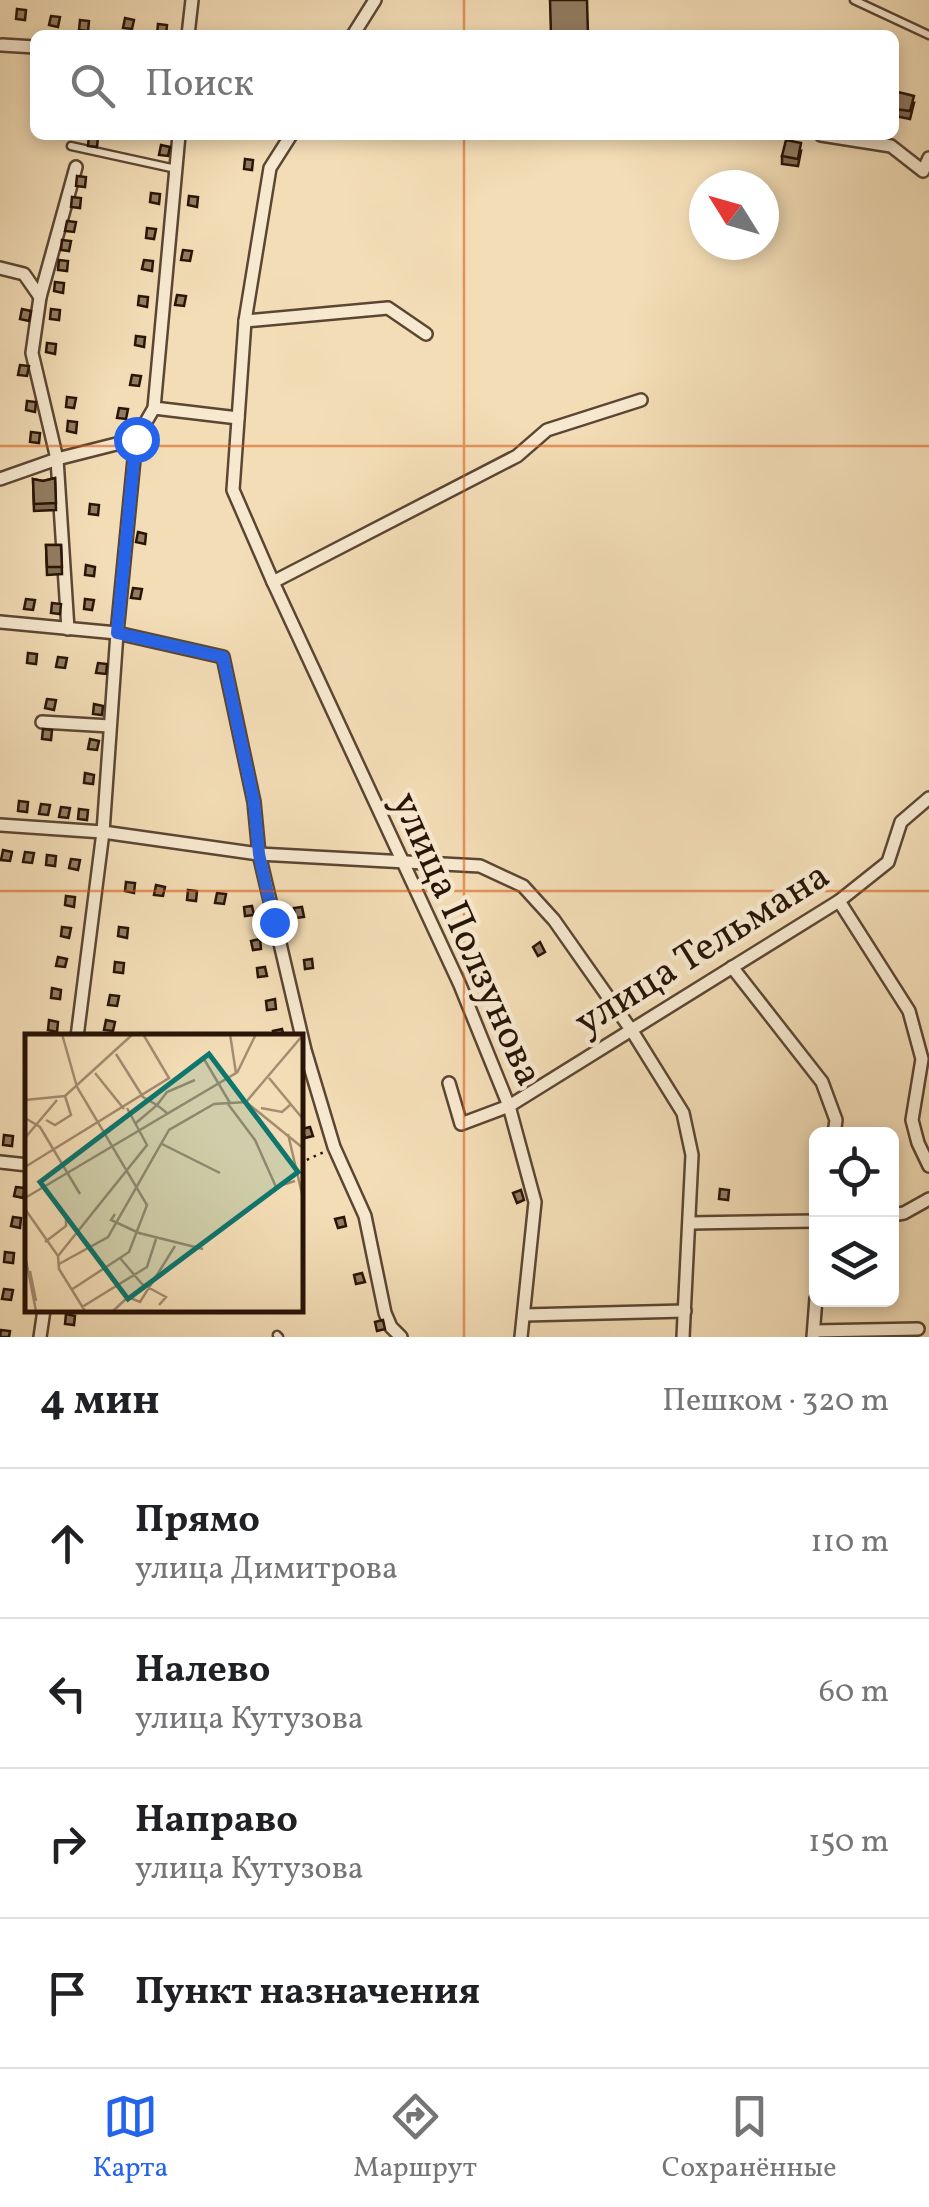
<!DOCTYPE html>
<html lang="ru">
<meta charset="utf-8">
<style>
body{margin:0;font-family:Vollkorn,serif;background:#f2f2f2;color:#202124}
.controls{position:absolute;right:30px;bottom:30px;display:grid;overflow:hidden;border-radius:15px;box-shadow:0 5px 15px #0003}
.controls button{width:90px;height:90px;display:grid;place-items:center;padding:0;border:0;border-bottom:2px solid #e0e0e0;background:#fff;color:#202124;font:50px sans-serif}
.compass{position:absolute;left:689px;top:170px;width:90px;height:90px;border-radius:50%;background:#fff;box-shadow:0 5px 15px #0003;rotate:307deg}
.stop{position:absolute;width:30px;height:30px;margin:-22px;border:8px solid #2563eb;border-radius:50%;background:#fff}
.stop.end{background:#2563eb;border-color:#fff;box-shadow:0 2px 10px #0008}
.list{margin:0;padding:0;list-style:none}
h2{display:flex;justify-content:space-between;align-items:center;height:130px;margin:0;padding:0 40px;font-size:42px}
h2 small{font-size:32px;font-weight:400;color:#757577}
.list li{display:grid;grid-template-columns:65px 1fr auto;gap:30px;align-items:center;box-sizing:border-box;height:150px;padding:0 40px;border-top:2px solid #e0e0e0}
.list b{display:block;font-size:38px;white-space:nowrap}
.list p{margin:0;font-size:32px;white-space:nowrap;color:#757577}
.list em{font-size:32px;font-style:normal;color:#757577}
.icon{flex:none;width:55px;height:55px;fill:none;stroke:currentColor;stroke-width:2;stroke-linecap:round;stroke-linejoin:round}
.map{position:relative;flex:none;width:929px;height:1337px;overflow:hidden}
.search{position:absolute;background:#fff;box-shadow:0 5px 15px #0003;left:30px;right:30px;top:30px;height:110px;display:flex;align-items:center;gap:25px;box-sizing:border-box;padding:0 35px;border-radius:15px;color:#757577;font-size:38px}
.sheet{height:730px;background:#fff}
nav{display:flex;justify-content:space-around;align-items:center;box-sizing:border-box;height:140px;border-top:2px solid #e0e0e0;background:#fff;font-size:28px;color:#757577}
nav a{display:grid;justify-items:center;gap:5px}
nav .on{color:#2563eb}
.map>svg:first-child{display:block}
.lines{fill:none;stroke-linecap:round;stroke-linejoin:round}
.service-casing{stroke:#5b4633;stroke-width:11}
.minor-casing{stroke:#5b4633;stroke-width:16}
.path{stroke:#281407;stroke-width:2.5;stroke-dasharray:2.5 5;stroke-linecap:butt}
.service{stroke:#f7e9d0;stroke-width:6}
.minor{stroke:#f7e9d0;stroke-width:11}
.wall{fill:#7e6c54;stroke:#281407;stroke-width:2.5}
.building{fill:#927d62;stroke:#281407;stroke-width:2.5}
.route{stroke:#2563eb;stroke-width:12}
.grid{fill:none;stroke:#d5520c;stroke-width:2.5;stroke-opacity:0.55}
.labels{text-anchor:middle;stroke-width:9;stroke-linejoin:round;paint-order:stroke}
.street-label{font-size:40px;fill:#281407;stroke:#f7e9d0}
.inset-road{fill:none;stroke:#a28d70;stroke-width:2.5}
.view{fill:#0f766e;fill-opacity:0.15;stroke:#0f766e;stroke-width:5}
.inset-edge{fill:none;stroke:#281407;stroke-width:5}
</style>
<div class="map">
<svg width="929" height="1337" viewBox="0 0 929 1337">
<rect width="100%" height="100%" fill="#f3ddb6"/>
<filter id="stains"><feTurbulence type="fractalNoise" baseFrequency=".002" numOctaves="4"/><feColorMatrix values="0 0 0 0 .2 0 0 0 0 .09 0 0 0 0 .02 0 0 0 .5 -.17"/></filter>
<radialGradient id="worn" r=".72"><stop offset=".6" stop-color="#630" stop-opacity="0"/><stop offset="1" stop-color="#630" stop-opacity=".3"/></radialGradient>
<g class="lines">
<g class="service-casing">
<g id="service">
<path d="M854 0 929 35"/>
<path d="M71 146 176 169"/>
<path d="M277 1335 279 1337"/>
</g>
</g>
<g class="minor-casing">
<g id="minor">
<path d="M188 35 192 0"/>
<path d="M353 35 375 0"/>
<path d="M2 45 35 47"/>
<path d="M291 135 270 168 245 321 233 490 273 582 460 985 509 1106 535 1202 521 1337"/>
<path d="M821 135 891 146 923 171 929 158"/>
<path d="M0 268 24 274 40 297"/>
<path d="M245 321 388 308 426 334"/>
<path d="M154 408 238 418"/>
<path d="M0 479 57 459 32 353 40 297 76 167"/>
<path d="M273 582 517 456 547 430 641 400"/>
<path d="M0 622 117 633 223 657 254 802 259 854 305 1050 334 1147 365 1216 385 1313 391 1327 401 1337"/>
<path d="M68 629 57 459 136 439"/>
<path d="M42 722 110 726"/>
<path d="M0 825 103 832 259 854 480 866 523 886 554 920 632 1031 683 1113 692 1155 683 1337"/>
<path d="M839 901 909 1011 922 1059 912 1120 918 1143 929 1166"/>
<path d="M732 967 822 1082 836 1120 834 1134"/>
<path d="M77 1037 103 832 117 633 136 439 154 408 179 135"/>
<path d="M449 1083 461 1124 509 1106 839 901 888 862 901 822 929 798"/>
<path d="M0 1162 28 1165"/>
<path d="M892 1215 904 1213 929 1199"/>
<path d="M690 1223 816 1221"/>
<path d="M524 1315 685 1311"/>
<path d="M814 1331 918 1329"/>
<path d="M40 1337 44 1310"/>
<path d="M813 1337 816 1298"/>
</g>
</g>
<path class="path" d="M300 1163 326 1151"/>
<use href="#service" class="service"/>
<use href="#minor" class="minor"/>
</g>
<g class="wall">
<path d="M914 103 910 119 895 116V109Z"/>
<path d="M801 151 798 166 782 164V156Z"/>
<path d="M55 478 56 510 34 511 33 479 43 481Z"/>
<path d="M46 545H61L62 574 47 575Z"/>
</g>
<g class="building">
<path d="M550 0H587L588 35H551Z"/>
<path d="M17 9 26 10 25 20 16 19Z"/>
<path d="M51 16 60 17 58 27 49 25Z"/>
<path d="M125 18 134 20 132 29 123 28Z"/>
<path d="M80 20 89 21 88 31 79 30Z"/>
<path d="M158 24 167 25 166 35 157 34Z"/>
<path d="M898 92 914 96 910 111 895 109Z"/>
<path d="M89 136 98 137 97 147 88 146Z"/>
<path d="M786 140 801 143 798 159 782 156Z"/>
<path d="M161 145 170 147 168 156 159 155Z"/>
<path d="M245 159 253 160 252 170 244 169Z"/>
<path d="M77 176 86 177 85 187 76 186Z"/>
<path d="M151 193 160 194 159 204 150 202Z"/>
<path d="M189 196 198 197 197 207 188 205Z"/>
<path d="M72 197 81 198 80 208 71 207Z"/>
<path d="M67 221 76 222 74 232 65 231Z"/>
<path d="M147 228 156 229 154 239 146 238Z"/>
<path d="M62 240 71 241 69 251 61 250Z"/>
<path d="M183 250 192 251 190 261 181 260Z"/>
<path d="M59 260 68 261 67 271 58 270Z"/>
<path d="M144 260 153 261 152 271 142 269Z"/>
<path d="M55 282 64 283 63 293 54 291Z"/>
<path d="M177 295 186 296 184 306 175 305Z"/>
<path d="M139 296 148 297 147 307 138 305Z"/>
<path d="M22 309 31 311 29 321 20 319Z"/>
<path d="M51 309 60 310 59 320 50 319Z"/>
<path d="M136 336 145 337 144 347 135 345Z"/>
<path d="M47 343 56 344 55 354 46 352Z"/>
<path d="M20 365 29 366 27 376 18 375Z"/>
<path d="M132 375 141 376 139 386 130 385Z"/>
<path d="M67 397 76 398 74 408 66 407Z"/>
<path d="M27 401 36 402 35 412 26 410Z"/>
<path d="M119 408 128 409 126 419 117 418Z"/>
<path d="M68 421 77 422 76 433 67 431Z"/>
<path d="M31 432 40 433 39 443 30 442Z"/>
<path d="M55 478 56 503 34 504 33 479 43 481Z"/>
<path d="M90 504 99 505 98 515 89 514Z"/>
<path d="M138 532 146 534 145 544 136 542Z"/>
<path d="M46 545H61L62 567H47Z"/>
<path d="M86 565 95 567 94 576 85 575Z"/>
<path d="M133 588 142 589 140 599 131 598Z"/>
<path d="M26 599 35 600 33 610 24 609Z"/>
<path d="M85 599 94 600 92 610 84 609Z"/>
<path d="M52 603 61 604 60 614 51 613Z"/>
<path d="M28 653 37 654 36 664 27 663Z"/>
<path d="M58 657 67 658 65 668 56 667Z"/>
<path d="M98 663 107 664 106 674 96 673Z"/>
<path d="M47 699 56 700 54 710 45 708Z"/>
<path d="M94 704 103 706 102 715 93 714Z"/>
<path d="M43 729 52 730 51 740 42 739Z"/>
<path d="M90 739 99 741 97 750 88 749Z"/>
<path d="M85 773 94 775 93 784 84 783Z"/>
<path d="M19 801 28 802 27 812 18 811Z"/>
<path d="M41 804 50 805 48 815 39 814Z"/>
<path d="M61 807 70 808 68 818 59 817Z"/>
<path d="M79 809 88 810 87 820 78 819Z"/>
<path d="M3 850 12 852 10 861 1 860Z"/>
<path d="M25 852 34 853 32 863 23 862Z"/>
<path d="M47 855 56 856 55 866 46 865Z"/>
<path d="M71 859 80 860 78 870 69 868Z"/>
<path d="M126 882 135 883 134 893 125 891Z"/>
<path d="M156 885 165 887 163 896 154 895Z"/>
<path d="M188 890 197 891 196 901 187 900Z"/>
<path d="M217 893 226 894 224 904 215 903Z"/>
<path d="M66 896 75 897 74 907 65 905Z"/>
<path d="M252 906 254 915 245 916 244 907Z"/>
<path d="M302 907 304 917 295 918 294 908Z"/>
<path d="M62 927 71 928 69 938 61 936Z"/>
<path d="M119 927 128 928 127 938 118 936Z"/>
<path d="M260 939 261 949 253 950 251 941Z"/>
<path d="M540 942 545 952 538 956 533 947Z"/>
<path d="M58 957 67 959 65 967 56 966Z"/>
<path d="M312 959 313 968 305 969 304 960Z"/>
<path d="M115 962 124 963 123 973 114 972Z"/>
<path d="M265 967 267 976 258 977 257 968Z"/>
<path d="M52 988 61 990 60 999 51 998Z"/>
<path d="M110 995 119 996 117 1006 108 1005Z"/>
<path d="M275 999 276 1009 267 1010 266 1001Z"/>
<path d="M49 1020 58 1022 57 1032 48 1030Z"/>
<path d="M106 1020 115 1022 113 1031 104 1030Z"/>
<path d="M282 1029 284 1037H275L273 1031Z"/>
<path d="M523 1062 526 1071 518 1074 515 1065Z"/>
<path d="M310 1127 313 1136 305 1138 302 1129Z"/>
<path d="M4 1135 13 1136 12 1146 3 1145Z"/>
<path d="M16 1187 25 1188 23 1198 14 1196Z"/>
<path d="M720 1189 729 1190 728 1200 719 1199Z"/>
<path d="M521 1190 524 1200 517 1203 513 1193Z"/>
<path d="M13 1217 21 1218 20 1228 11 1226Z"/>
<path d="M344 1217 346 1226 338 1228 335 1219Z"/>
<path d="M5 1252 14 1253 13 1263 4 1262Z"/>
<path d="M362 1273 365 1282 356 1284 354 1275Z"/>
<path d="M4 1289 13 1290 11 1300 2 1299Z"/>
<path d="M66 1314 75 1316 74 1325 65 1324Z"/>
<path d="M383 1320 385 1329 377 1331 375 1322Z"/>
<path d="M1 1330 10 1331 9 1337H0Z"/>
</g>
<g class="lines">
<path class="route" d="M136 439 117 633 223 657 254 802 259 854 274 922"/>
</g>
<path class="grid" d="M464 0V35M464 135V1337M0 446H929M0 891H929"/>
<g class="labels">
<g class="street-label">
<text transform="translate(469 938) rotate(66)" y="14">улица Ползунова</text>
<text transform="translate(701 947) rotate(-32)" y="14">улица Тельмана</text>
</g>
</g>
<g transform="translate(25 1034)">
<rect width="278" height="278" fill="#f3ddb6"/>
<path class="inset-road" d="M37 0 52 53 122 171 104 218 46 256M91 20 118 63 132 71 142 58 170 46M179 25 205 69M70 39 99 75M212 39 231 0M244 44 278 85M0 66 40 62 108 0M221 68 278 114M203 70 230 106 251 153 270 147M236 74 257 78 265 71M0 84 15 93 55 160M21 86 30 91 46 81 40 62M111 89 132 71 142 79M263 100 278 164M0 104 32 66M137 110 195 139M0 133 144 44 118 0M0 164 211 39 205 0M0 175 33 222 34 235 60 277M90 180 86 186 114 199 178 215M20 208 41 192V183M0 221 11 277M33 222 122 111 102 74M95 224 117 250 141 263 134 271M34 230 83 203 144 96 189 70 221 68 278 1M5 237 11 267M57 273 122 233 131 205M88 277 103 263 115 268 150 212"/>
<path class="view" d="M184 20 273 138 103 265 15 148Z"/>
<rect width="278" height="278" class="inset-edge"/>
</g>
<rect width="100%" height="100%" filter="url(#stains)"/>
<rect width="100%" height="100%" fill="url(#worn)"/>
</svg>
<div class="controls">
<button><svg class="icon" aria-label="locate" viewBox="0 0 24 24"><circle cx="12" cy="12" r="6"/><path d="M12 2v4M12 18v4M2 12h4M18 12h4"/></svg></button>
<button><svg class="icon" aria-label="layers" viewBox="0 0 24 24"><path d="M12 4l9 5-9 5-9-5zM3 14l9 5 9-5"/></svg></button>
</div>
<svg class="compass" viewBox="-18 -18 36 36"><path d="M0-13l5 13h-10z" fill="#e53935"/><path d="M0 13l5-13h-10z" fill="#757577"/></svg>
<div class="stop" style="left:136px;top:439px"></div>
<div class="stop end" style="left:274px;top:922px"></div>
<div class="search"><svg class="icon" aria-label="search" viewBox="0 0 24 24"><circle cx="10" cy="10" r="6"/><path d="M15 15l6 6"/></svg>Поиск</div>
</div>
<section class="sheet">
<h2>4 мин<small>Пешком · 320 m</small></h2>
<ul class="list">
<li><svg class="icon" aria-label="ahead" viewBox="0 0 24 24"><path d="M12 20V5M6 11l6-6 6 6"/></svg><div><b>Прямо</b><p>улица Димитрова</p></div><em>110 m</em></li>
<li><svg class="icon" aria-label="left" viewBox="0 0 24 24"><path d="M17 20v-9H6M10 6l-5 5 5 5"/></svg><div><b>Налево</b><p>улица Кутузова</p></div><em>60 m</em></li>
<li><svg class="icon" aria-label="right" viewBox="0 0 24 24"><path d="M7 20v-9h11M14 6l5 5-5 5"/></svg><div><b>Направо</b><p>улица Кутузова</p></div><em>150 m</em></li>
<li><svg class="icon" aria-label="arrive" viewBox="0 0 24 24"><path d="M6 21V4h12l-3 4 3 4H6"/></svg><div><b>Пункт назначения</b></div></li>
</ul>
</section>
<nav>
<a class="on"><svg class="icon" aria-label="map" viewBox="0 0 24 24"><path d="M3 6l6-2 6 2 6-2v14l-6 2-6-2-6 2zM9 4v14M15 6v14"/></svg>Карта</a>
<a><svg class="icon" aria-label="directions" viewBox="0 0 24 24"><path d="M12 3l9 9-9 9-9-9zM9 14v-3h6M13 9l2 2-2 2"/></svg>Маршрут</a>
<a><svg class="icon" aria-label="saved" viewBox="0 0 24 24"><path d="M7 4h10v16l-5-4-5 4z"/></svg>Сохранённые</a>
</nav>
